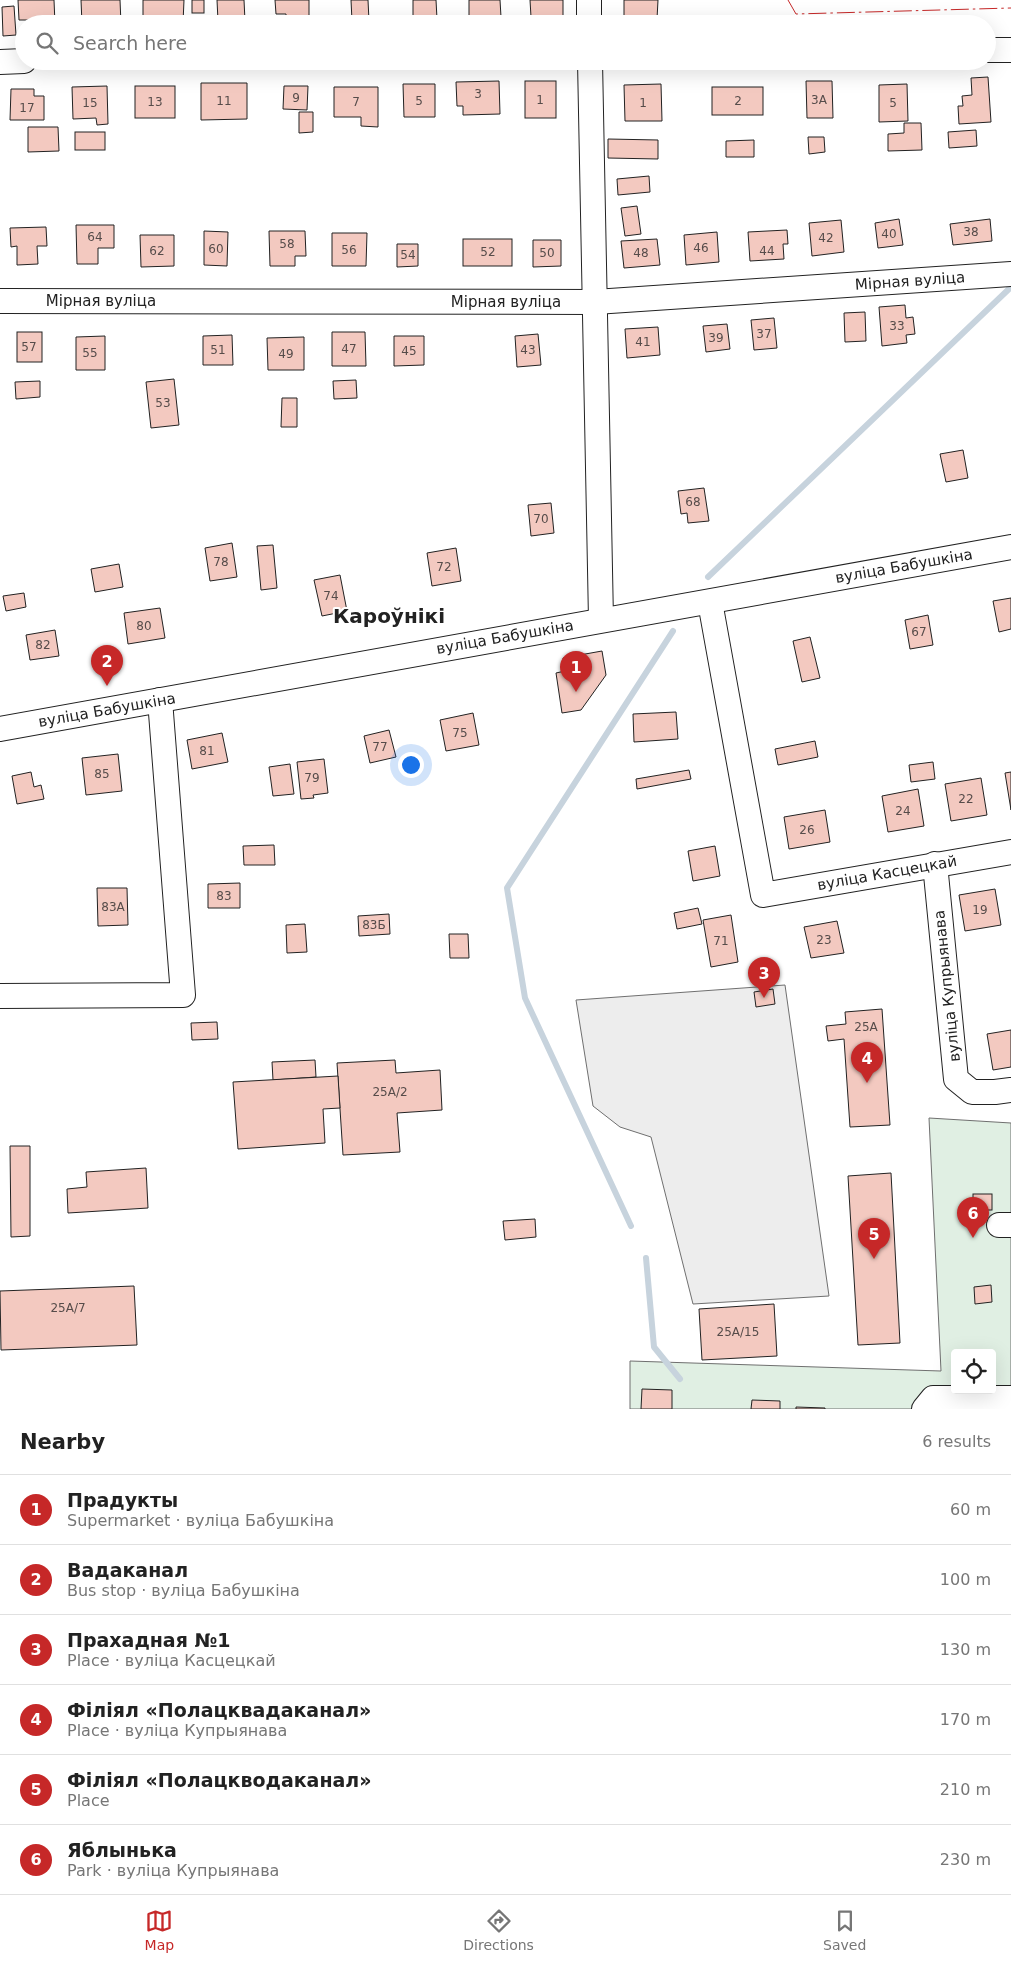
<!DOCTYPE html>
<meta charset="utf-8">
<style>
body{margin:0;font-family:"DejaVu Sans",sans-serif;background:#f2f2f2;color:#222}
.controls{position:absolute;right:15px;bottom:15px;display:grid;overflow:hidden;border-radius:5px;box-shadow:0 5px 20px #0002}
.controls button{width:45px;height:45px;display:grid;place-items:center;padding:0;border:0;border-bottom:1px solid #e0e0e0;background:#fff;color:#222;font:25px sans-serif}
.you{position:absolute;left:410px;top:764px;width:18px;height:18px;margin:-12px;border:4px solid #fff;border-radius:50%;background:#1a73e8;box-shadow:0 0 0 8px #1a73e833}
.badge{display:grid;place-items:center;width:32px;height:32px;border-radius:50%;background:#c62828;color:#fff;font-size:16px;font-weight:700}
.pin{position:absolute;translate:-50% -41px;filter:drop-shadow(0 1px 2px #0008)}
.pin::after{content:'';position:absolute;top:26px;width:18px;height:15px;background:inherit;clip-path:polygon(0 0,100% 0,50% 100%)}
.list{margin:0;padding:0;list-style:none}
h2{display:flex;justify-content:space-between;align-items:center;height:65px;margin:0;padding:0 20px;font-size:21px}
h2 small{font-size:16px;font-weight:400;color:#767676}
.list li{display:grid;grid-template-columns:32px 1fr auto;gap:15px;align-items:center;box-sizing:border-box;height:70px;padding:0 20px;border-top:1px solid #e0e0e0}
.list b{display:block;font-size:19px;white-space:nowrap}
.list p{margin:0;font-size:16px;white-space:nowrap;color:#767676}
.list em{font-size:16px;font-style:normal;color:#767676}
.icon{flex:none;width:28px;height:28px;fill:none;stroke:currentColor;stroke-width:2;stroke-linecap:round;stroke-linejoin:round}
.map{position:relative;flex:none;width:1011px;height:1409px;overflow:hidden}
.search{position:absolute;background:#fff;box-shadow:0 5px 20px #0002;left:15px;right:15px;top:15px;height:55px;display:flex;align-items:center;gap:12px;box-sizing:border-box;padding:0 18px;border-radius:28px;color:#767676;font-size:19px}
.sheet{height:485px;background:#fff}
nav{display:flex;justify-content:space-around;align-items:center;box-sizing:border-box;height:70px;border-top:1px solid #e0e0e0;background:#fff;font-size:14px;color:#767676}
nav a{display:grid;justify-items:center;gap:2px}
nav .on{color:#c62828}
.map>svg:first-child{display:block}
.green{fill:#e0efe3;stroke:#6f6f6f;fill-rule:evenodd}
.parking{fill:#ededed;stroke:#6f6f6f}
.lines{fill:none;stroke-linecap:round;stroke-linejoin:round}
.stream{stroke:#c7d3dd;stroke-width:6}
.building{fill:#f3c9c0;stroke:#222}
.minor-casing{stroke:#222;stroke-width:26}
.minor{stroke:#fff;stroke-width:24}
.power{stroke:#c62828;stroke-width:1;stroke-dasharray:18 4 2.5 4;stroke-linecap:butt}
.labels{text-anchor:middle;stroke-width:4;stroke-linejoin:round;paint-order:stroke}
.number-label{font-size:12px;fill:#564c4a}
.street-label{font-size:15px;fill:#222;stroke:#fff}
.district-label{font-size:20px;font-weight:bold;fill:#222;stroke:#fff}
</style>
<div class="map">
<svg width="1011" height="1409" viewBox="0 0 1011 1409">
<rect width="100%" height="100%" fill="#fff"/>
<path class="green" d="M929 1118 1011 1123V1409H630V1361L941 1371ZM955 1353H992V1390H955Z"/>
<path class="parking" d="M785 985 829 1296 693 1304 651 1137 620 1127 593 1106 576 1000Z"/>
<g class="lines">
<g class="stream">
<path d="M708 577 1010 288"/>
<path d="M631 1226 525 998 507 888 673 631"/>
<path d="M646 1258 654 1347 680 1379"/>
</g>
</g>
<g class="building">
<path d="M18 0H54L55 24H28V20H19Z"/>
<path d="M81 0H120L121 24H82Z"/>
<path d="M143 0H184L183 23H143Z"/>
<rect x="192" y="0" width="12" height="13"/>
<path d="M217 0H244L245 21H218Z"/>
<path d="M275 0H309V19H286V14H276Z"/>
<path d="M351 0H368L369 21H352Z"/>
<path d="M413 0H436L437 19H413Z"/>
<path d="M469 0H500L501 17H469Z"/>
<path d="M530 0H563V17H531Z"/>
<path d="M624 0H658L657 19H624Z"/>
<path d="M14 6 16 35 3 36 2 7Z"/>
<path d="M988 77 991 122 959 124 958 106H963L962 96 972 95 971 78Z"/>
<path d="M499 81 500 114 463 115V106H457L456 82Z"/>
<rect x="525" y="81" width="31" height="37"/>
<path d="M806 81H832L833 118H807Z"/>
<path d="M201 83H247V119L201 120Z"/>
<path d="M403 84H435V117H404Z"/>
<path d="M661 84 662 121H625L624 85Z"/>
<path d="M907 84 908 121 879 122V85Z"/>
<path d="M107 86 108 124 97 125 96 118 73 119 72 87Z"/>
<rect x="135" y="86" width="40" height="32"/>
<path d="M284 86H308L307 110 283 109Z"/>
<path d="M334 87H378V127L361 126V117H334Z"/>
<rect x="712" y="87" width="51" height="28"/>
<path d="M11 89H34V96H44V120H10Z"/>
<path d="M299 112H313V132L299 133Z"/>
<path d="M904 123H921L922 150 888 151V134L904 133Z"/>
<path d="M28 127H58L59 151 28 152Z"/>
<path d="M976 130 977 146 949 148 948 132Z"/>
<rect x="75" y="132" width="30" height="18"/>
<path d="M808 137H824L825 152 809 154Z"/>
<path d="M608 139 658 140V159L608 158Z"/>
<path d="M754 140V157H726V141Z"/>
<path d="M649 176 650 192 618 195 617 179Z"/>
<path d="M637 206 641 234 625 236 621 208Z"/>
<path d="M899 219 903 245 878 248 875 223Z"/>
<path d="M990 219 992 241 953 245 950 224Z"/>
<path d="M841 220 844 252 812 256 809 223Z"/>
<path d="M76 225H114V248H98V264H77Z"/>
<path d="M46 227 47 246H37L38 264 17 265V246L11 247 10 228Z"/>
<path d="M787 230 788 244H783L784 259 750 261 748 232Z"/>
<path d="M204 231 228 232 227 266 204 265Z"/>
<path d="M269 231H305L306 256H295V266H270Z"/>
<path d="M717 232 719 262 686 265 684 235Z"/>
<path d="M332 233H367L366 266H332Z"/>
<path d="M140 235H174V266L141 267Z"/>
<rect x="463" y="239" width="49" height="27"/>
<path d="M657 239 660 265 624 268 621 241Z"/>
<path d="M533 240H561V266L533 267Z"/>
<path d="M397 244H418V266L397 267Z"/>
<path d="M905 305 906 318 913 317 915 334 906 335 907 343 882 346 879 307Z"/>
<path d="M865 312 866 341 845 342 844 313Z"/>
<path d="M774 318 777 348 754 350 751 320Z"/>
<path d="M727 324 730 349 706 352 703 326Z"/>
<path d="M658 327 660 355 627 358 625 329Z"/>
<rect x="17" y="332" width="25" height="30"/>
<path d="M332 332H365L366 366H332Z"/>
<path d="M538 334 541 365 517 367 515 336Z"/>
<path d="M232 335 233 365H203V336Z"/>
<path d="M105 336V370H76V337Z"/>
<path d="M394 336H424V365L394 366Z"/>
<path d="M304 337V370H268L267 338Z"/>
<path d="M174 379 179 425 151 428 146 382Z"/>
<path d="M356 380 357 398 334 399 333 381Z"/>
<path d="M40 381V397L16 399 15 382Z"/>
<path d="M282 398H297V427H281Z"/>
<path d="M963 450 968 478 946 482 940 454Z"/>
<path d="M704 488 709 521 688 523 687 513 681 514 678 491Z"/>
<path d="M551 503 554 533 531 536 528 505Z"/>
<path d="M232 543 237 577 210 581 205 548Z"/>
<path d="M273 545 277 588 261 590 257 546Z"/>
<path d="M456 548 461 581 432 586 427 553Z"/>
<path d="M119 564 123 587 95 592 91 569Z"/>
<path d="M340 575 347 611 322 616 314 580Z"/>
<path d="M24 593 26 607 6 611 3 596Z"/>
<path d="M1011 598V629L999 632 993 601Z"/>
<path d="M160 608 165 638 128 644 124 613Z"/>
<path d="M928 615 933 645 910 649 905 620Z"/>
<path d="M55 630 59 656 30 660 26 635Z"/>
<path d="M810 637 820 678 802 682 793 641Z"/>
<path d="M602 651 606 675 581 710 562 713 556 673 565 671 563 658Z"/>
<path d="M676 712 678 739 634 742 633 714Z"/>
<path d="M473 713 479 745 446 751 440 720Z"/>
<path d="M389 730 396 757 370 763 364 736Z"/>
<path d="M222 733 228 762 192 769 187 740Z"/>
<path d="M815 741 818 757 778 765 775 749Z"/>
<path d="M118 754 122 791 86 795 82 758Z"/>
<path d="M324 759 328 793 313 795 314 798 301 799 297 762Z"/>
<path d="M933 762 935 779 911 782 909 765Z"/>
<path d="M290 764 294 794 273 796 269 767Z"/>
<path d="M689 770 691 779 637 789 636 779Z"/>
<path d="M31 772 34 787 41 785 44 799 17 804 12 776Z"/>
<path d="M1011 772V810L1005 773Z"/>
<path d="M981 778 987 815 951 821 945 784Z"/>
<path d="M918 789 924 826 888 832 882 796Z"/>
<path d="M825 810 830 842 789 849 784 817Z"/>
<path d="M274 845 275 865H244L243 846Z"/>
<path d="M715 846 720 876 693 881 688 851Z"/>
<path d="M240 883V908H208V884Z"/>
<path d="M97 888H127L128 925 98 926Z"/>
<path d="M995 889 1001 925 965 931 959 895Z"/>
<path d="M698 908 702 924 677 929 674 913Z"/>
<path d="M389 914 390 934 359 936 358 916Z"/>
<path d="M731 915 738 962 711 967 703 920Z"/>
<path d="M837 921 844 953 811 958 804 927Z"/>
<path d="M305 924 307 952 287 953 286 925Z"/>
<path d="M449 934H468L469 958H450Z"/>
<path d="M773 989 775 1004 756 1007 754 992Z"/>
<path d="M882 1009 890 1125 850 1127 844 1039 828 1041 826 1026 846 1024 845 1012Z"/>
<path d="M217 1022 218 1039 192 1040 191 1023Z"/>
<path d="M1011 1030V1067L993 1070 987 1034Z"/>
<path d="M315 1060 316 1077 273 1080 272 1062Z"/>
<path d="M395 1060 396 1073 440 1070 442 1110 397 1113 400 1152 343 1155 337 1063Z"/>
<path d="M338 1076 340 1108 323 1109 325 1143 238 1149 233 1082Z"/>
<path d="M10 1146H30V1236L11 1237Z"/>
<path d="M146 1168 148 1208 68 1213 67 1189 87 1187 86 1172Z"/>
<path d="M891 1173 900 1343 858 1345 848 1176Z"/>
<rect x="973" y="1194" width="19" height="16"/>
<path d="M535 1219 536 1237 505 1240 503 1221Z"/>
<path d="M991 1285 992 1302 975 1304 974 1287Z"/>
<path d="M134 1286 137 1345 1 1350 0 1291Z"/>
<path d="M774 1304 777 1356 702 1360 699 1309Z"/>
<path d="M642 1389 672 1390V1409H641Z"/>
<path d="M752 1400 780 1401V1409H751Z"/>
<path d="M796 1407 825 1408V1409H796Z"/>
</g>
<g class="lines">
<g class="minor-casing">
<g id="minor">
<path d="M589 0V24"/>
<path d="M987 50H1011"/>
<path d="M590 61 601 620"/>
<path d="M0 62 24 61"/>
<path d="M0 301 595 302 1011 274"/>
<path d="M710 602 763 895 1011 852"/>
<path d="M0 729 1011 547"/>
<path d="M935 864 956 1079 972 1092H995L1011 1090"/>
<path d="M0 996 183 995 160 700"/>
<path d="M999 1225H1011"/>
<path d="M924 1409 933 1398H1011"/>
</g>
</g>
<use href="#minor" class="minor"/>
<path class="power" d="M788 0 796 14 1011 8"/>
</g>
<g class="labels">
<g class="number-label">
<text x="478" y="98">3</text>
<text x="296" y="102">9</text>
<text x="540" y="104">1</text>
<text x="819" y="104">3А</text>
<text x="224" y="105">11</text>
<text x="419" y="105">5</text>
<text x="738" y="105">2</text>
<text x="155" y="106">13</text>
<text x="356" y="106">7</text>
<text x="90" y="107">15</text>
<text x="643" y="107">1</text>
<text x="893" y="107">5</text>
<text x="27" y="112">17</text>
<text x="971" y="236">38</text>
<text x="889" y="238">40</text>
<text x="95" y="241">64</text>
<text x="826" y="242">42</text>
<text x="287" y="248">58</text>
<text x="701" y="252">46</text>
<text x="216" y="253">60</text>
<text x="349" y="254">56</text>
<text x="157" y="255">62</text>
<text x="767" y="255">44</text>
<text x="488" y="256">52</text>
<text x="547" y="257">50</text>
<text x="641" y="257">48</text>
<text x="408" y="259">54</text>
<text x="897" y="330">33</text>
<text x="764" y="338">37</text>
<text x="716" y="342">39</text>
<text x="643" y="346">41</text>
<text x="29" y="351">57</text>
<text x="349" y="353">47</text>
<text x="218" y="354">51</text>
<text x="528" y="354">43</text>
<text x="409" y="355">45</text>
<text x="90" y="357">55</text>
<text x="286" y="358">49</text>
<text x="163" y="407">53</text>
<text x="693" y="506">68</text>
<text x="541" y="523">70</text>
<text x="221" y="566">78</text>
<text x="444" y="571">72</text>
<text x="331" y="600">74</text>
<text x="144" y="630">80</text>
<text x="919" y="636">67</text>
<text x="43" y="649">82</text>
<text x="460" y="737">75</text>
<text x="380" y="751">77</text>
<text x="207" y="755">81</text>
<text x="102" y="778">85</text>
<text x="312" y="782">79</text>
<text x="966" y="803">22</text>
<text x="903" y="815">24</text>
<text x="807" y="834">26</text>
<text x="224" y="900">83</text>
<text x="113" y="911">83А</text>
<text x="980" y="914">19</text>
<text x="374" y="929">83Б</text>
<text x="824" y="944">23</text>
<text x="721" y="945">71</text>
<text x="866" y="1031">25А</text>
<text x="390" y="1096">25А/2</text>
<text x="68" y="1312">25А/7</text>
<text x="738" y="1336">25А/15</text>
</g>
<g class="street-label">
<text transform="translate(910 281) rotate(-4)" y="5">Мірная вуліца</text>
<text x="101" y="306">Мірная вуліца</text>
<text x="506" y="307">Мірная вуліца</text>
<text transform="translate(904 566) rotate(-10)" y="5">вуліца Бабушкіна</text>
<text transform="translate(505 637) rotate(-10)" y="5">вуліца Бабушкіна</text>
<text transform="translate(107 710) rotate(-10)" y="5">вуліца Бабушкіна</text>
<text transform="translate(887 873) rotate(-10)" y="5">вуліца Касцецкай</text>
<text transform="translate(947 986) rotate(-96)" y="5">вуліца Купрыянава</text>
</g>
<g class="district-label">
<text x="389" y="623">Кароўнікі</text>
</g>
</g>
</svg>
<div class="controls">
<button><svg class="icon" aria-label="locate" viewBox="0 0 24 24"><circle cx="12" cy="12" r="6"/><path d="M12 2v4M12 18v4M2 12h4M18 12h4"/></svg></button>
</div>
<div class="you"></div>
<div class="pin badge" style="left:576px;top:692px">1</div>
<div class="pin badge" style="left:107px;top:686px">2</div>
<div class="pin badge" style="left:764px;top:998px">3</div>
<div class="pin badge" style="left:867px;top:1083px">4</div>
<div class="pin badge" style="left:874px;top:1259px">5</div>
<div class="pin badge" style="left:973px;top:1238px">6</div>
<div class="search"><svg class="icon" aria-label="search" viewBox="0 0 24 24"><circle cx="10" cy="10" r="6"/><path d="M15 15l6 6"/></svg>Search here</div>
</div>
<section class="sheet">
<h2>Nearby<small>6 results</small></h2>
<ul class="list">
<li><span class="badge">1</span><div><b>Прадукты</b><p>Supermarket · вуліца Бабушкіна</p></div><em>60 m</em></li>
<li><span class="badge">2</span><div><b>Вадаканал</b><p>Bus stop · вуліца Бабушкіна</p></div><em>100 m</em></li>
<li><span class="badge">3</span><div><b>Прахадная №1</b><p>Place · вуліца Касцецкай</p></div><em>130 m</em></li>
<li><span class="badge">4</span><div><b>Філіял «Полацквадаканал»</b><p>Place · вуліца Купрыянава</p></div><em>170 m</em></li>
<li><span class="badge">5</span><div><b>Філіял «Полацкводаканал»</b><p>Place</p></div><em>210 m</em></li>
<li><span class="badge">6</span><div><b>Яблынька</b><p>Park · вуліца Купрыянава</p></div><em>230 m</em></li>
</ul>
</section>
<nav>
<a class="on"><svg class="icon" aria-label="map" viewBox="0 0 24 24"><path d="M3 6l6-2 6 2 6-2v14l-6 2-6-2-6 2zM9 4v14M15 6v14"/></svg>Map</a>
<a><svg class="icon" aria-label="directions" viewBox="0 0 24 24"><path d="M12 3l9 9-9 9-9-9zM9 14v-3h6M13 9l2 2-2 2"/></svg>Directions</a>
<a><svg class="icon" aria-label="saved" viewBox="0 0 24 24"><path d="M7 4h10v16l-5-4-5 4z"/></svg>Saved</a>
</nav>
